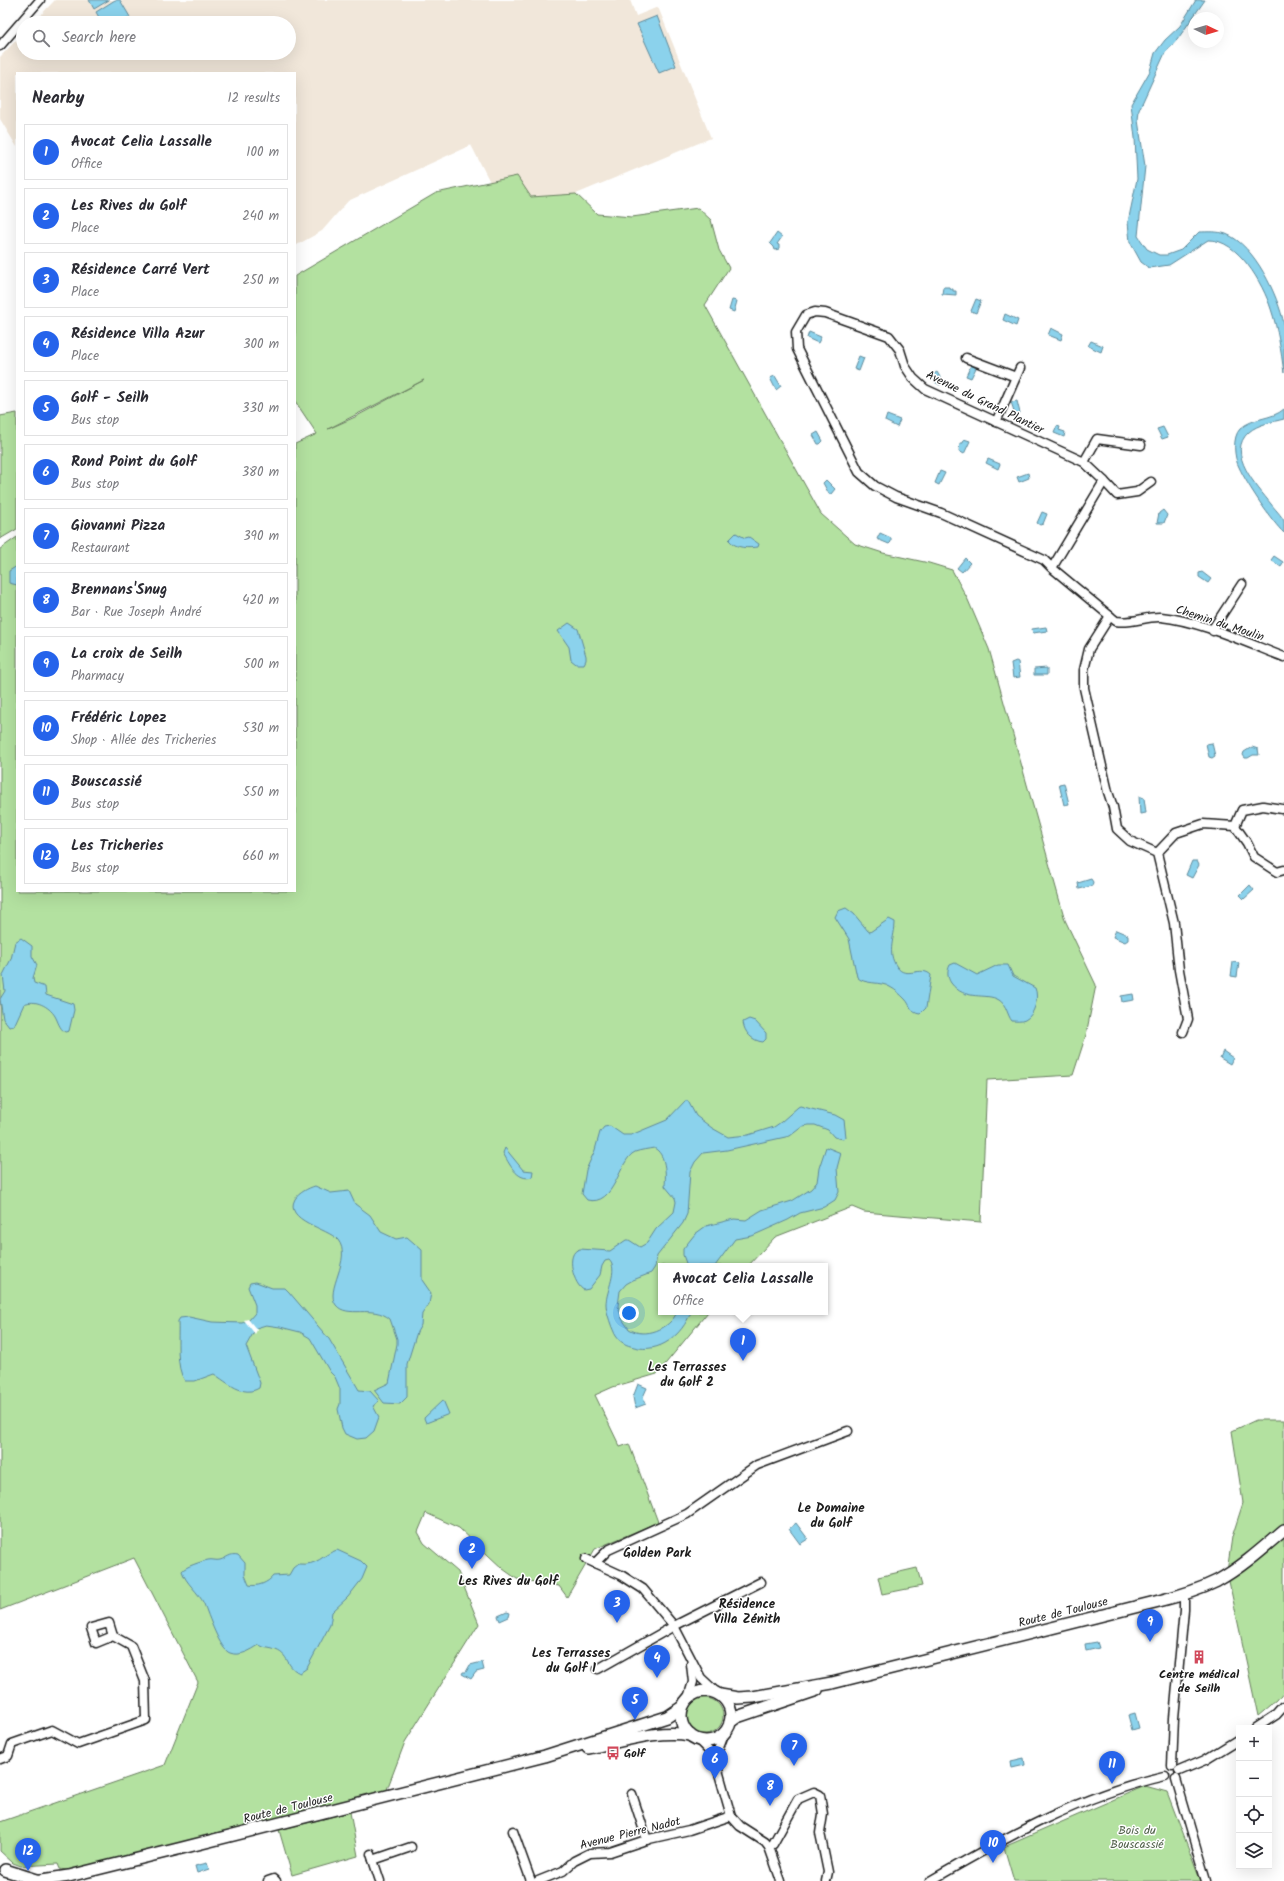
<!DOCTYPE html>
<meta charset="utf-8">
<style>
body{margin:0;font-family:Kalam,sans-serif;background:#f2f2f3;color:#2b2b33}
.controls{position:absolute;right:12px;bottom:12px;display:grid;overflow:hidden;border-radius:0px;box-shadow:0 4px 16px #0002}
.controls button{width:36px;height:36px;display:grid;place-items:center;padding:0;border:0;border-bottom:1px solid #e1e1e2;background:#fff;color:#2b2b33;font:20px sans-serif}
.compass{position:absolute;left:1188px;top:12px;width:36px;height:36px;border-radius:50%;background:#fff;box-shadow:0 4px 16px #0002;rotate:94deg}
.you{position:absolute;left:629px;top:1313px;width:14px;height:14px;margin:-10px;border:3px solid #fff;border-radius:50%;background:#1a73e8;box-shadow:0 0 0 6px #1a73e833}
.badge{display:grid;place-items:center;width:26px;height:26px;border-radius:50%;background:#2563eb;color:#fff;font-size:13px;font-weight:700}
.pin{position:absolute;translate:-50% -33px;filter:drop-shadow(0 1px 2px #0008)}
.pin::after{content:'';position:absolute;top:21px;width:14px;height:12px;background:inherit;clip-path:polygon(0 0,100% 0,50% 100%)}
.popup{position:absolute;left:658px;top:1263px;width:170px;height:52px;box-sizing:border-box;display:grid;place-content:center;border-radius:0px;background:#fff;filter:drop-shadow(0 1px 3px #0005);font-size:13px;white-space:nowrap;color:#7c7c81}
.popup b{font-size:15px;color:#2b2b33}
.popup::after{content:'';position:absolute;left:50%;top:100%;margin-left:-8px;border:8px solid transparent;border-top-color:#fff}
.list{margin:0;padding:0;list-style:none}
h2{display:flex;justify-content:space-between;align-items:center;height:52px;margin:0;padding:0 16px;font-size:17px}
h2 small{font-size:13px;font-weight:400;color:#7c7c81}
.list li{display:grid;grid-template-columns:26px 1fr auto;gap:12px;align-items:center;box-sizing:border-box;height:56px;margin:0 8px 8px;padding:0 8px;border:1px solid #e1e1e2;border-radius:0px}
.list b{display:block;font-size:15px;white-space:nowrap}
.list p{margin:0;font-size:13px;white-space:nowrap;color:#7c7c81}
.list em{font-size:13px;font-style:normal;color:#7c7c81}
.icon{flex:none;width:22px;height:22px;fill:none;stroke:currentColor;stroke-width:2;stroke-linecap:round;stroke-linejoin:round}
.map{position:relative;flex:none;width:1284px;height:1881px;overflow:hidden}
.search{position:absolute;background:#fff;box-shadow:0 4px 16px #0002;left:16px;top:16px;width:280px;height:44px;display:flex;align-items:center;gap:10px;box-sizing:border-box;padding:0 14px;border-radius:22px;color:#7c7c81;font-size:15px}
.panel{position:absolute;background:#fff;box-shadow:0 4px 16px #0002;left:16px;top:72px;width:280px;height:820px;border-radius:0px}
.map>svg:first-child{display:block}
.built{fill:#f1e7da}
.green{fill:#b3e1a0;stroke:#687e5e;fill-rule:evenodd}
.water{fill:#8bd2ec;stroke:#5f8999}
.pier{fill:#fff}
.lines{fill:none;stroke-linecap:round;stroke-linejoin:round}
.minor-casing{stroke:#1c1c1c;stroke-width:11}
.major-casing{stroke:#1c1c1c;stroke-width:14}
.minor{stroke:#fff;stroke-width:8}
.major{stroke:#fff;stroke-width:11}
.labels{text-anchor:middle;stroke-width:3;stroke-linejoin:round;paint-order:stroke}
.street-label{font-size:12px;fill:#1c1c1c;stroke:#fff}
.poi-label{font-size:12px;font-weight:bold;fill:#1c1c1c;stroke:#fff}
.park-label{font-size:12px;fill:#51614a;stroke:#fff}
.neighbourhood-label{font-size:13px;font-weight:bold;fill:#1c1c1c;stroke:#fff}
</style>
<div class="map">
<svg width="1284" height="1881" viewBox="0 0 1284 1881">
<rect width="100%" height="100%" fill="#fff"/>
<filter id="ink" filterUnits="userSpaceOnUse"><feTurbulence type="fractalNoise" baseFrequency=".025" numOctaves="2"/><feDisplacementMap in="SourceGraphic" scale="8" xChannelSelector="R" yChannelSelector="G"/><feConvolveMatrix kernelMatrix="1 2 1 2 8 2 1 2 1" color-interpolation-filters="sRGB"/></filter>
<g filter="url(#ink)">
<path class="built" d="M55 0H630L636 16 658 7 711 138 576 194 531 197 516 176 490 182 471 145 348 201 322 231 295 246V73H17V147L0 119V57L23 33V53H289V23H33Z"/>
<g class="green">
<path d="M517 176 531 197 576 194 597 214 632 217 698 208 711 220 719 250 729 268 705 305 821 514 855 544 883 553 929 563 952 570 968 600 989 649 1065 920 1096 985 1086 1035 1073 1075 987 1080 981 1222 864 1212 852 1207 775 1237 748 1266H661V1312H708L657 1374 613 1387 595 1395 620 1447 629 1444 658 1522 595 1549 567 1597 559 1586 517 1579 503 1569 459 1528 426 1513 418 1532 424 1543 458 1572 479 1624 405 1742 386 1792 72 1871 60 1869 58 1864 21 1866 13 1863 0 1851V1822L165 1765 198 1682 134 1558 0 1610V549L17 537V891H295V444L317 434 295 401V276L436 193ZM424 380 355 417 328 429Z"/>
<path d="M17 413V529L0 539V416Z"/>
<path d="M1256 1420H1284V1691L1277 1700 1258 1716 1227 1572 1232 1537 1243 1503 1232 1431Z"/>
<path d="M917 1568 922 1586 882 1594 878 1577Z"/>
<circle cx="705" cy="1716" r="18"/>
<path d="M1145 1786 1167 1792 1201 1881H1014L1004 1847Z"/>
<path d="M350 1812 358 1856 292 1875 279 1830Z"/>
</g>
<g class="water">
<path d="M89 0H109L94 9Z"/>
<path d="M115 0H120L130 17 121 23H102L96 12Z"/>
<path d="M1196 0H1205L1177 40 1165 53 1139 110 1138 120 1145 166 1138 236 1147 249 1159 255H1167L1181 250 1199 232C1208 232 1217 231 1226 234 1255 245 1278 296 1284 324 1284 339 1284 357 1284 373 1281 351 1278 330 1271 309 1263 284 1238 239 1208 240L1169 265 1149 268 1141 262 1130 242 1128 222 1137 179 1135 138 1131 104 1150 71 1155 53 1165 40 1180 26Z"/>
<path d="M657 16 676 66 659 73 637 24Z"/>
<path d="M777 233 782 237 777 244 779 245V249L775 250 774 247 770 243Z"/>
<path d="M943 287H949L950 289H953V291H956V295L942 294Z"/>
<path d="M976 299 981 301 976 313 971 311Z"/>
<path d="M732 300 737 301 734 312 729 310Z"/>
<path d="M1005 314 1018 320 1016 326 1003 320Z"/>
<path d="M1051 328 1063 334 1061 340 1048 335Z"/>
<path d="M809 332 821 337 818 343 807 338Z"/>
<path d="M1091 341 1103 346 1101 352 1088 346Z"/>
<path d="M859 356 864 358 859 371 854 369Z"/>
<path d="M971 365 976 368 971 378 966 376Z"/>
<path d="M937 372 940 377 943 380 940 385 935 382 932 375Z"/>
<path d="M775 376 781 386 776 390 770 378Z"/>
<path d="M1017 401 1020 413 1015 414 1011 402Z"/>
<path d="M1284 409V419C1273 422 1258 424 1249 432 1225 453 1257 486 1271 504 1274 508 1282 516 1284 521 1284 524 1284 530 1284 533 1272 522 1246 483 1239 467 1234 458 1232 437 1240 429 1252 417 1272 420 1284 409Z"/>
<path d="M887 415 900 420 897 427 885 421Z"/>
<path d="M1057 426 1060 427 1059 430 1065 432 1064 437 1054 433Z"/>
<path d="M1163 427 1168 437 1162 439 1157 429Z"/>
<path d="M818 432 823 441 820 444H818L813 435Z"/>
<path d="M964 439 970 441 964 454 959 451 960 443H963Z"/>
<path d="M988 459 1000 464 998 469 986 463Z"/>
<path d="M940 471 945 473 939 485 935 483Z"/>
<path d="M1028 473 1029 478 1019 482 1017 477Z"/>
<path d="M826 480 835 489 831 494H829L823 483Z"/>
<path d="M1163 510 1167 515 1164 523H1157L1159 513Z"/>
<path d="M1042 512 1047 514 1043 524 1040 525 1037 523Z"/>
<path d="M736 533 745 538 749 537 759 544 758 547C748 548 736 549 729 540Z"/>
<path d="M880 533 891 538V542L889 544 877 539Z"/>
<path d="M1274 556 1283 562 1281 567 1271 560Z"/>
<path d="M965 558 970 563 962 572 957 568Z"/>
<path d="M17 566V585L9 583V571Z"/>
<path d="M1202 572 1211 579 1208 583 1199 577V573Z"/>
<path d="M569 623 578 629 586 656V660L584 664H576L571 660 569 647 558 631Z"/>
<path d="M1046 627 1047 631 1033 633 1032 629Z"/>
<path d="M1016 661 1018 662 1020 677 1013 678 1011 663Z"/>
<path d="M1047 668V675H1034V669Z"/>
<path d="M1212 743 1215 756 1212 758 1209 757 1206 744Z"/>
<path d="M1252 747 1258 749 1259 755H1253L1248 758H1245L1243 755 1244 752Z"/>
<path d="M1064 783 1069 804 1064 805 1059 784Z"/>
<path d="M1139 796 1144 798 1146 813 1140 814Z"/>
<path d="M1192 861H1197L1199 865 1192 878 1186 875Z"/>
<path d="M1091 879 1093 882 1092 886 1079 889 1078 883Z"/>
<path d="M1250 885 1254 890 1244 899 1240 895Z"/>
<path d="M846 908 854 914 868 931 870 932 889 919 895 922C895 938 886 952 897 967 906 980 921 965 931 975L926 1008 920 1014C910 1013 911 1005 905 999 901 995 896 990 890 987 881 981 864 985 857 977L849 939 835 917 838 911Z"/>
<path d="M1116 930 1128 935V940L1125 942 1113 937Z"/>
<path d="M21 938 32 946V956L37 965 33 978 34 983 45 987 46 995 73 1004 74 1010 69 1031 65 1032C59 1028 58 1021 55 1016 49 1006 35 999 24 1004L14 1026 9 1027 3 1019 0 999 5 991 3 975 11 959 15 942Z"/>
<path d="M1233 962 1239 963 1237 977 1231 976Z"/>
<path d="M955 963 977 975 998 965H1008L1013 976 1035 988C1039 997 1035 1015 1025 1020 1021 1022 1016 1021 1012 1021 1007 1015 1007 1005 999 1000 986 992 965 1002 951 983 947 977 947 971 950 965Z"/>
<path d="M1133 994 1134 1000 1122 1002 1121 996Z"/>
<path d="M749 1019 755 1021 766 1033V1039L763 1042C752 1041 744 1032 743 1022Z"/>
<path d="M1223 1051 1233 1058 1230 1064 1220 1058Z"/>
<path d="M685 1101H688L696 1116 712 1128 728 1137 748 1135 774 1127 781 1122 798 1107 800 1106 835 1115 844 1120 846 1137 843 1139 834 1137 828 1130 815 1125H809L803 1126 790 1136 727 1150 703 1153 695 1162 690 1172 687 1214 683 1223 657 1256 655 1267 651 1273 633 1280 626 1284 620 1291 618 1306 622 1319 629 1329C645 1339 670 1329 677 1312H691C682 1335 660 1354 634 1347 626 1345 621 1343 616 1336 612 1329 606 1312 606 1304 606 1291 619 1269 609 1260L605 1261 602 1266 600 1275 589 1289 584 1290C574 1286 564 1252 580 1249L610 1251 626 1240H629L640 1247 647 1243 656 1229 674 1212 676 1202 675 1198 665 1186C666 1174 666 1154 654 1148 649 1149 640 1150 635 1152 618 1160 616 1207 587 1200L582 1194 586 1170 595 1150 600 1132 604 1127 610 1126 623 1135H631L667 1120Z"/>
<path d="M826 1147 841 1153 837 1168 839 1192 835 1200 824 1207 800 1213 788 1220 752 1236 735 1239 715 1266H687L683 1255V1249L695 1234 706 1226 734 1219 746 1220 762 1210 792 1201 811 1189 817 1182 819 1168Z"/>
<path d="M505 1148 523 1170 533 1171 532 1177C517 1182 509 1163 503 1153Z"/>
<path d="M315 1186 331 1193 349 1191 355 1204 370 1215 381 1232 396 1239 407 1237 422 1250V1280L431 1293 429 1304 422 1314 421 1325 417 1332 407 1364V1397L400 1404 384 1403 374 1390 389 1383 397 1344V1339L390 1319C373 1304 347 1319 336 1305 324 1290 353 1259 338 1240 328 1228 283 1221 295 1199 299 1193 308 1188 315 1186Z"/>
<path d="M256 1282 272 1288H285L289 1292 329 1339 359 1390 370 1391 379 1401 373 1406 379 1417 374 1431 366 1438 357 1439 345 1434 342 1428 338 1409 340 1404V1389L335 1377 330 1372 310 1338 300 1332 280 1327 266 1325 256 1328 246 1346 260 1383 259 1388C243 1398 227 1382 214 1374L195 1381H185C175 1368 179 1337 178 1321L180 1318 189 1317 212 1322 242 1323 249 1320 255 1313V1305L248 1287 250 1283Z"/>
<path d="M638 1384 647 1388 643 1397 646 1404 635 1408 633 1397Z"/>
<path d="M443 1400 449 1414 426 1423 424 1418Z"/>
<path d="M796 1523 808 1539 800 1544 789 1529Z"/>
<path d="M337 1550 361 1561 367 1567 362 1579 348 1597 332 1612 330 1625 307 1668 300 1673C283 1666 292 1652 268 1648 264 1648 262 1646 259 1645 251 1650 240 1657 230 1653 220 1650 208 1614 204 1604 198 1591 186 1584 182 1571 184 1567 203 1561 208 1560 212 1559 216 1561 220 1560 227 1558 230 1553 238 1555L245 1563V1575L249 1585C257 1587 268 1583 273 1576L289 1575 293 1568 298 1564C319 1566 321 1555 337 1550Z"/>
<path d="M507 1612 510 1613 509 1617 500 1621 498 1616Z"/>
<path d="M1097 1642 1099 1648 1086 1651 1085 1644Z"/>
<path d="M482 1662 484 1670 476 1672 471 1679 462 1674 463 1672H466L470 1665Z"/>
<path d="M1135 1713 1139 1728 1132 1730 1128 1715Z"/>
<path d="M1024 1758 1025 1765 1012 1768 1011 1761Z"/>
<path d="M207 1863 209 1869 197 1873 195 1866Z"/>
</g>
<path class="pier" d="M248 1319 257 1330 255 1334 244 1320Z"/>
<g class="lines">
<g class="minor-casing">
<g id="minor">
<path d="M0 46 40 0"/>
<path d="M966 358 1016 377 1020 368"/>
<path d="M996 422 1016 377"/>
<path d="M1084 462 1097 439 1141 445"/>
<path d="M1104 481 1117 495 1137 492 1151 482"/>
<path d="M1052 568 1104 481 1084 462 925 389 913 378 905 366 900 350 889 336 825 313 815 312 806 315 796 332 797 349 859 472 875 486 896 497 941 513 1044 560 1052 568 1116 621C1131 624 1146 616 1161 617 1200 621 1247 643 1284 657"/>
<path d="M1110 616 1089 649 1084 670V688L1108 792 1113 807 1117 829 1130 841 1157 853 1174 923 1179 970 1188 1019 1183 1032"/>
<path d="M1213 631 1214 627 1242 584"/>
<path d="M1235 826 1242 810 1263 806 1282 809"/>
<path d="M1157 853 1176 833 1203 824 1235 826 1247 843 1254 857 1277 872 1284 870"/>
<path d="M586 1559 621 1575 643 1589 674 1626 701 1678 716 1692"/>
<path d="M595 1563 608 1550 687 1514 757 1465 848 1431"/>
<path d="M598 1669 674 1626 761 1582"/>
<path d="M688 1698 693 1682 691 1664"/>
<path d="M1256 1728 1276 1715 1284 1706"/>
<path d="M697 1739 710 1752 718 1770 731 1816 740 1826 765 1842 769 1847 781 1881"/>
<path d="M0 1759 8 1756 12 1744 52 1730 78 1744 146 1720 145 1681 131 1646 113 1636 109 1623 91 1628 96 1643 113 1636"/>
<path d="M1172 1766 1174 1718 1184 1610V1594"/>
<path d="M718 1769V1750L725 1732"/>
<path d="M1179 1771 1205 1760 1239 1739"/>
<path d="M1176 1779 1206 1881"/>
<path d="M632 1794 647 1840"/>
<path d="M513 1831 531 1881"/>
<path d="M769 1847 773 1844 798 1799 814 1792 820 1795 823 1814 820 1833 828 1872 826 1881"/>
<path d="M371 1854 380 1881"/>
<path d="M373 1860 411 1847"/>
<path d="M268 1881 274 1879 276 1881"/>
<path d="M538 1881 563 1871 574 1861 590 1853 610 1852 649 1839 689 1830 731 1816"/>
<path d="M930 1881C1004 1838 1081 1795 1165 1776"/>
</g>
</g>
<g class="major-casing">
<g id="major">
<circle cx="706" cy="1716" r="25"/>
<path d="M720 1695 738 1698 753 1697 832 1683 1159 1601C1179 1596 1199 1590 1217 1581 1242 1567 1263 1548 1284 1530"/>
<path d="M730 1722 737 1717 817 1690"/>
<path d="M588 1748C621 1742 657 1729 690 1735"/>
<path d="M5 1870 37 1880"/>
<path d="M35 1881 69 1876 182 1848 545 1756 667 1717 682 1707"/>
</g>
</g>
<use href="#minor" class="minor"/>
<use href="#major" class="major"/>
</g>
</g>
<defs>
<g id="building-bare" transform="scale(1.08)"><path d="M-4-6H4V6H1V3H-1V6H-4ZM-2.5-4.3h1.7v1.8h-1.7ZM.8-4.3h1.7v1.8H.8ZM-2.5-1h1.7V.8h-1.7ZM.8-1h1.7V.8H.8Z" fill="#d1495b" stroke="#fff" stroke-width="2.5" paint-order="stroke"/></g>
<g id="bus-bare" transform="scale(1.08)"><path d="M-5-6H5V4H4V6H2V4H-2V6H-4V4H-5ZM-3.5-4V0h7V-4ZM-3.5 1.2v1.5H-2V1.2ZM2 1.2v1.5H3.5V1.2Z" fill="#d1495b" stroke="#fff" stroke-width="2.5" paint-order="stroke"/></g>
</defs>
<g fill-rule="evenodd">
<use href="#building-bare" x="1199" y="1657"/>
<use href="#bus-bare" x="613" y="1753"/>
</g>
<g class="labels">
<g class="street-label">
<text transform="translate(985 402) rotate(26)" y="4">Avenue du Grand Plantier</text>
<text transform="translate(1220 623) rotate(18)" y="4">Chemin du Moulin</text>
<text transform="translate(1063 1612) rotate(-14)" y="4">Route de Toulouse</text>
<text transform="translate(288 1808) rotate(-14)" y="4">Route de Toulouse</text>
<text transform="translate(630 1833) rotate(-14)" y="4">Avenue Pierre Nadot</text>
</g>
<g class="poi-label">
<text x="1199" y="1678">Centre médical<tspan x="1199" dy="14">de Seilh</tspan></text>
<text x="624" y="1757" text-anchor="start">Golf</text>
</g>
<g class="park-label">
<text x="1137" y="1834">Bois du<tspan x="1137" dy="14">Bouscassié</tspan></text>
</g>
<g class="neighbourhood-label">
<text x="687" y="1371">Les Terrasses<tspan x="687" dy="15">du Golf 2</tspan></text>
<text x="831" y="1512">Le Domaine<tspan x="831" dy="15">du Golf</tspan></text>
<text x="657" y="1557">Golden Park</text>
<text x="508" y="1585">Les Rives du Golf</text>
<text x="747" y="1608">Résidence<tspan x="747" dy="15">Villa Zénith</tspan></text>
<text x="571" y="1657">Les Terrasses<tspan x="571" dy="15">du Golf 1</tspan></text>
</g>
</g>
</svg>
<div class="controls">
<button>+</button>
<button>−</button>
<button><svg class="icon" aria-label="locate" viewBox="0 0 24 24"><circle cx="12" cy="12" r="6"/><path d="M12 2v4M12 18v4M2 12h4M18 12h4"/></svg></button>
<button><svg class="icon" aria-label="layers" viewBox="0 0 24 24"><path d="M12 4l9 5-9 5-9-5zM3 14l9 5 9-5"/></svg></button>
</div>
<svg class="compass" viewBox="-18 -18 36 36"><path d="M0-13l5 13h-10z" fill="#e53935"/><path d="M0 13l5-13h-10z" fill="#7c7c81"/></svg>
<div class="you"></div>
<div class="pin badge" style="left:743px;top:1361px">1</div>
<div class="popup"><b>Avocat Celia Lassalle</b>Office</div>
<div class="pin badge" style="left:472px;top:1569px">2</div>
<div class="pin badge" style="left:617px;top:1623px">3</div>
<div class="pin badge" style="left:657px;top:1678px">4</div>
<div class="pin badge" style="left:635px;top:1720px">5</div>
<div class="pin badge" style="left:715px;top:1779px">6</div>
<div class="pin badge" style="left:794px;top:1766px">7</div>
<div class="pin badge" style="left:770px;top:1806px">8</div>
<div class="pin badge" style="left:1150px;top:1642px">9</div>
<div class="pin badge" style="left:993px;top:1863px">10</div>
<div class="pin badge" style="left:1112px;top:1784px">11</div>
<div class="pin badge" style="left:28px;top:1871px">12</div>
<div class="search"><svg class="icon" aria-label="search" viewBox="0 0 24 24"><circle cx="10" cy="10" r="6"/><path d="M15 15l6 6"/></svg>Search here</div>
<section class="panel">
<h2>Nearby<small>12 results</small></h2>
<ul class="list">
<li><span class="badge">1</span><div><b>Avocat Celia Lassalle</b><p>Office</p></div><em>100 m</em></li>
<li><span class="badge">2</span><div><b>Les Rives du Golf</b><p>Place</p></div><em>240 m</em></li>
<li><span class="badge">3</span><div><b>Résidence Carré Vert</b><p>Place</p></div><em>250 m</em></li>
<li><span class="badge">4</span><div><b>Résidence Villa Azur</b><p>Place</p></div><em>300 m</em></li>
<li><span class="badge">5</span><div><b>Golf - Seilh</b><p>Bus stop</p></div><em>330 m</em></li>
<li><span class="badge">6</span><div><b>Rond Point du Golf</b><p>Bus stop</p></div><em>380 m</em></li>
<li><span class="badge">7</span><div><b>Giovanni Pizza</b><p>Restaurant</p></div><em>390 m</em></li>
<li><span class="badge">8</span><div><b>Brennans'Snug</b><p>Bar · Rue Joseph André</p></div><em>420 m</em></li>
<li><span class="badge">9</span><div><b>La croix de Seilh</b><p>Pharmacy</p></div><em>500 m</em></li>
<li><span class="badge">10</span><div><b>Frédéric Lopez</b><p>Shop · Allée des Tricheries</p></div><em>530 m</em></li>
<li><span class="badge">11</span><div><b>Bouscassié</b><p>Bus stop</p></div><em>550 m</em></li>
<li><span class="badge">12</span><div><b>Les Tricheries</b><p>Bus stop</p></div><em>660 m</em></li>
</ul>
</section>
</div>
